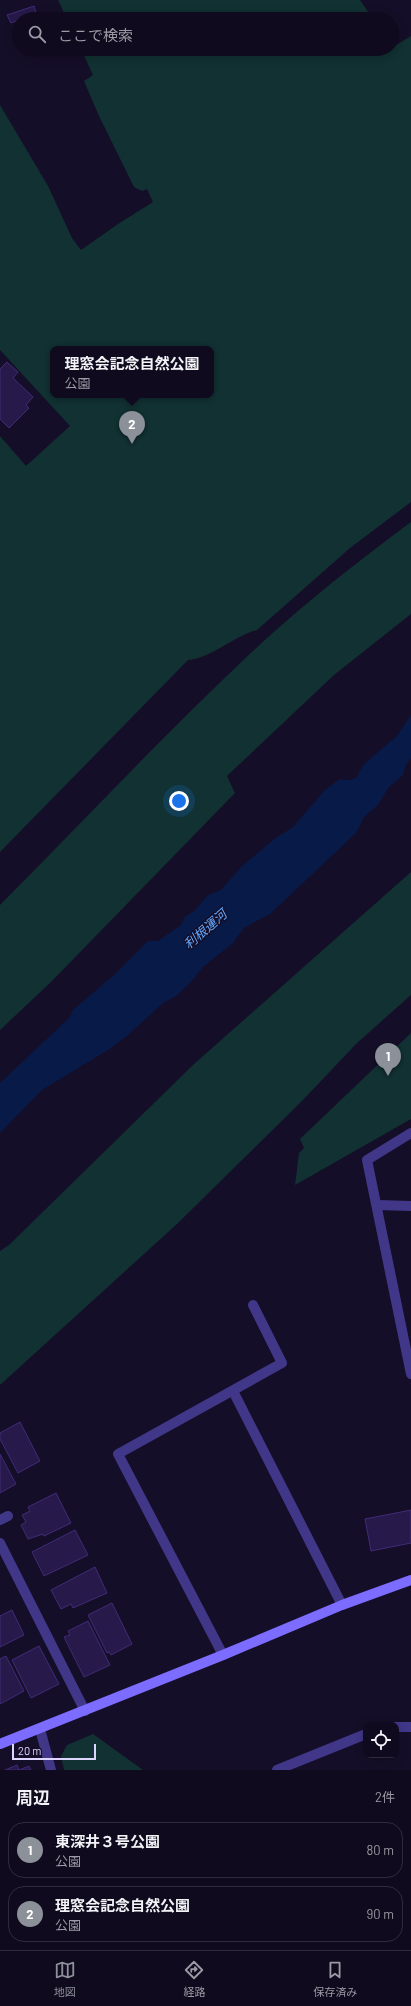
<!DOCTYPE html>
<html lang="ja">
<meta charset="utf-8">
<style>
body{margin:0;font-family:Barlow,"Noto Sans JP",sans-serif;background:#1e182b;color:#f1f3f6}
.controls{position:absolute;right:12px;bottom:12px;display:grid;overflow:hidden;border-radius:8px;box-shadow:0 2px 10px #0003}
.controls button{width:36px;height:36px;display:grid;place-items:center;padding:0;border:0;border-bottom:1px solid #302b3c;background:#100a1e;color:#f1f3f6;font:20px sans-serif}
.scale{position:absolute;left:12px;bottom:10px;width:84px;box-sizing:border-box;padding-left:4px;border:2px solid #ded5ff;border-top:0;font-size:11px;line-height:14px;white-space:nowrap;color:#ded5ff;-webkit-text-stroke:3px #150e28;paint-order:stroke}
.you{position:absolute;left:179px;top:801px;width:14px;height:14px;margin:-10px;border:3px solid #fff;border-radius:50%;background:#1a73e8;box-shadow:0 0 0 6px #1a73e833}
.badge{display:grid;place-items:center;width:26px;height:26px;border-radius:50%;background:#8c9099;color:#fff;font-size:13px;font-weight:700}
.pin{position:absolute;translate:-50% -33px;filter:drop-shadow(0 1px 2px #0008)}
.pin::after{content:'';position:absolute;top:21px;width:14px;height:12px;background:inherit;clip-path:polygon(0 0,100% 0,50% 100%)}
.popup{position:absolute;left:50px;top:346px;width:164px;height:52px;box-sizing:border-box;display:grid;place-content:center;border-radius:8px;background:#100a1e;filter:drop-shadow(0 1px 3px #0005);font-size:13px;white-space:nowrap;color:#9c9aa4}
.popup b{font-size:15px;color:#f1f3f6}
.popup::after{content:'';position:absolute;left:50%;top:100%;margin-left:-8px;border:8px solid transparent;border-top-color:#100a1e}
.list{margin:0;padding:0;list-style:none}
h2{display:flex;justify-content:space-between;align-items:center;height:52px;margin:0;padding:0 16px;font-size:17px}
h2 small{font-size:13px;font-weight:400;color:#9c9aa4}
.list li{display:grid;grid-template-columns:26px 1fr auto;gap:12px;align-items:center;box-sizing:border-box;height:56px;margin:0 8px 8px;padding:0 8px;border:1px solid #302b3c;border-radius:16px}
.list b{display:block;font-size:15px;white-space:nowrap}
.list p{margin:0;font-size:13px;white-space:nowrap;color:#9c9aa4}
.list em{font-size:13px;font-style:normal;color:#9c9aa4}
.icon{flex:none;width:22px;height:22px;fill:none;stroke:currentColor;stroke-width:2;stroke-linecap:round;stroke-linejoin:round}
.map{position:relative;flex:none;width:411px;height:1770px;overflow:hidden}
.search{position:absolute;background:#100a1e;box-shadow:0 2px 10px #0003;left:12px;right:12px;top:12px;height:44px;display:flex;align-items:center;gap:10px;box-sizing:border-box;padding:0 14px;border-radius:22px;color:#9c9aa4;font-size:15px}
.sheet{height:180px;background:#100a1e}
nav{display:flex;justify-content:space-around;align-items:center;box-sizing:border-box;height:56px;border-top:1px solid #302b3c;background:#100a1e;font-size:11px;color:#9c9aa4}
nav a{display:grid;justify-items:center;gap:2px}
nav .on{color:#8c9099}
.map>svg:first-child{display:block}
.green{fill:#113132;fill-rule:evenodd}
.water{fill:#081a48}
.building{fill:#271a4a;stroke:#402b77}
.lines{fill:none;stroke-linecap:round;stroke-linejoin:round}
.lane{stroke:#413789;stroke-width:10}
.street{stroke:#413789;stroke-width:10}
.secondary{stroke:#7c6cff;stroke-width:10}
.labels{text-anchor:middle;stroke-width:3;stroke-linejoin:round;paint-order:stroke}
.water-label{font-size:13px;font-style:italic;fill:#63aaff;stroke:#150e28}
</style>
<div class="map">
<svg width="411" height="1770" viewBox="0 0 411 1770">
<rect width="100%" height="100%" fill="#150e28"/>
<g class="green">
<path d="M58 0H360L373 19H67Z"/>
<path d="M411 36V502L350 548 257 630C234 636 212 658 188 660L0 852V436L26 466 70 426 0 350V105L48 186 72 238 81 250 118 224 153 202 147 189 142 191 134 187 99 116 84 81 93 75 81 49H392V46L393 47ZM53 349H211V395H53Z"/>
<path d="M411 522V614L334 675 227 776 235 793 51 982 0 1030V905C78 827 152 747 232 671 287 617 349 568 411 522Z"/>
<path d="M411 872V995L357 1043 302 1101 177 1224 0 1385V1251L9 1245 194 1064Z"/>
<path d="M411 1033V1119L295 1185 299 1153 304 1148 300 1139Z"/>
<path d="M93 1734 143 1770H64L61 1756 67 1745Z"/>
</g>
<path class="water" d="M411 715V759L406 764 403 775 388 788 378 805 364 817 356 833 270 914 244 928 233 943 203 967 190 983 176 996 163 1003 127 1036 108 1050 42 1090 0 1133V1083L70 1017 73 1010 115 974 148 941H158L181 925 185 917 195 910 208 895 221 890 242 866 277 837 292 828 325 790 340 779 351 780 356 778 364 764 397 736Z"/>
<g class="building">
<path d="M34 6 38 19H19V43L14 30 18 28 16 21 11 23 7 15Z"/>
<path d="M7 362 18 372 13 378 33 397 26 405 29 408 9 428 0 419V369Z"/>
<path d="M20 1422 40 1461 18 1473 0 1439V1433Z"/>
<path d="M0 1454 16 1484 0 1493Z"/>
<path d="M56 1493 71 1523 44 1536 43 1534 28 1539 21 1525 26 1522 22 1515 30 1511 28 1507Z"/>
<path d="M411 1510V1543L371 1551 365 1519Z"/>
<path d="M75 1530 88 1555 44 1576 32 1552Z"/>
<path d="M95 1567 107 1593 73 1608 71 1604 61 1609 51 1590Z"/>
<path d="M112 1603 132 1644 111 1655 109 1652 107 1653 88 1615Z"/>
<path d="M12 1610 24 1635 0 1647V1616Z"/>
<path d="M88 1621 110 1665 84 1677 64 1637 70 1635 68 1631Z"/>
<path d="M39 1646 59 1684 31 1698 12 1660Z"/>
<path d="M6 1656 24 1691 0 1704V1659Z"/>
<path d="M17 1765 19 1770H5Z"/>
<path d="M29 1766 31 1770H19Z"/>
</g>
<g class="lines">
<g class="lane">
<path d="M233 1391 342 1605"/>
<path d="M0 1520 8 1516"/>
<path d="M0 1543 85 1711"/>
<path d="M223 1655 118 1454 282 1363 253 1305"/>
</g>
<g class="street">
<path d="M411 1133 367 1160 411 1374"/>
<path d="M377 1205 411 1206"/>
<path d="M396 1727H411"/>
<path d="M40 1729 51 1770"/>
<path d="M277 1770 366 1734"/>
</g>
<path class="secondary" d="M0 1744 223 1655 342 1605 411 1580"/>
</g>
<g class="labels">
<g class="water-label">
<text transform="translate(205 929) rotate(-41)" y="5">利根運河</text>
</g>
</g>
</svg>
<div class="controls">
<button><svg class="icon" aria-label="locate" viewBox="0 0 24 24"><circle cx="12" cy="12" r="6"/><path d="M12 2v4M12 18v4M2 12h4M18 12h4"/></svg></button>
</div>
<div class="scale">20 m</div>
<div class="you"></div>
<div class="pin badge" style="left:388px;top:1076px">1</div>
<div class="pin badge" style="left:132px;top:444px">2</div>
<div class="popup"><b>理窓会記念自然公園</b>公園</div>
<div class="search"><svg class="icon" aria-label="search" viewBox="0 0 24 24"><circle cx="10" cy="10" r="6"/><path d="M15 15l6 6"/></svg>ここで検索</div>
</div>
<section class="sheet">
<h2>周辺<small>2件</small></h2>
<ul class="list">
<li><span class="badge">1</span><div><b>東深井３号公園</b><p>公園</p></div><em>80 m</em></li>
<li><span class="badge">2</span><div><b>理窓会記念自然公園</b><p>公園</p></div><em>90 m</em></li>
</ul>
</section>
<nav>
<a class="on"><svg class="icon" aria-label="map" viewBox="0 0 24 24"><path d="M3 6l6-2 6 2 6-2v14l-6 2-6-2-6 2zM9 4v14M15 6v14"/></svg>地図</a>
<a><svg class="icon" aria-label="directions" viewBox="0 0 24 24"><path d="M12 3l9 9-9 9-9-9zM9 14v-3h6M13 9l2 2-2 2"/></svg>経路</a>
<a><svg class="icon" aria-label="saved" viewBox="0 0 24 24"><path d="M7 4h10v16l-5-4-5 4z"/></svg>保存済み</a>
</nav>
